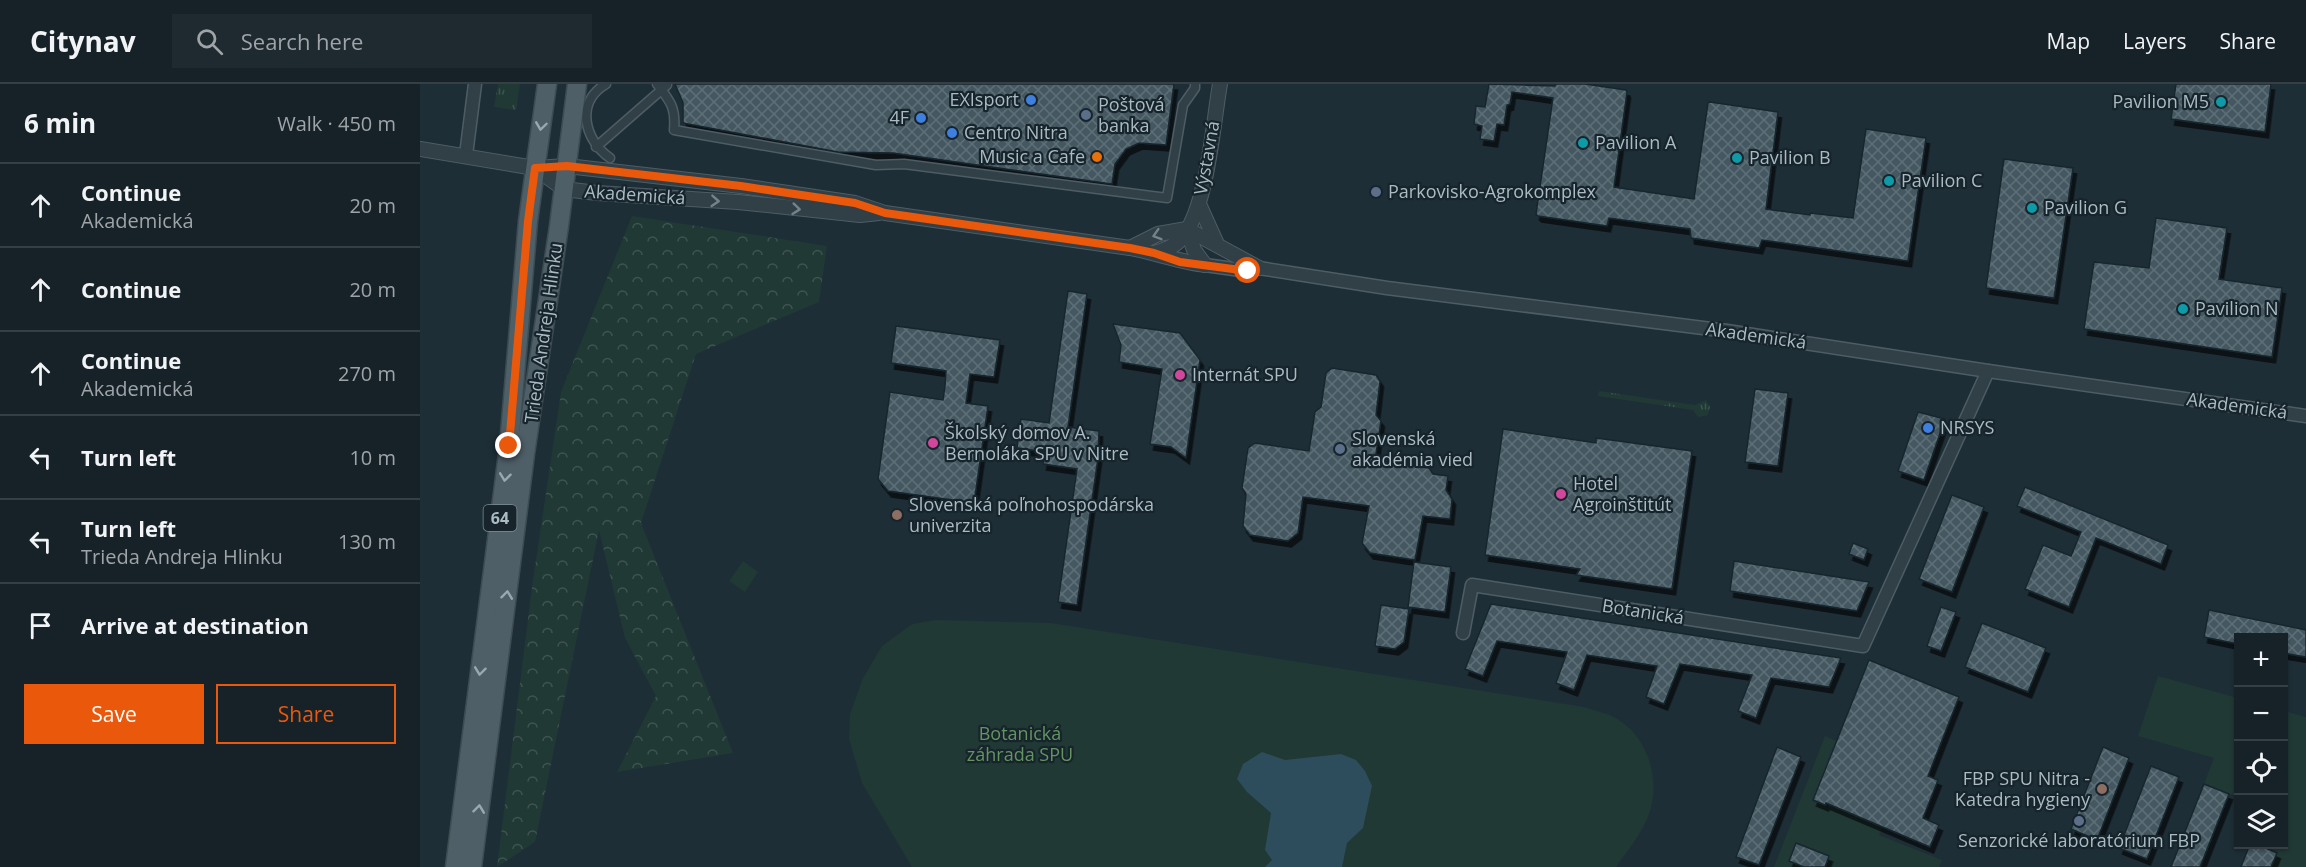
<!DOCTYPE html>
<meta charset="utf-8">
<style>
body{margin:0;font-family:"Open Sans",sans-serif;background:#1f2a30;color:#f1f3f6}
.controls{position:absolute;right:18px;bottom:18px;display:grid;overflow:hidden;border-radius:0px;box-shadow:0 2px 4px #0004}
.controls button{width:54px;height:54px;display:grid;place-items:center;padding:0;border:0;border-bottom:2px solid #353f45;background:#162228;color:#f1f3f6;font:30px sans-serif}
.stop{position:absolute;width:18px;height:18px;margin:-14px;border:4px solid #ea580c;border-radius:50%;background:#fff}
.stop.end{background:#ea580c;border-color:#fff;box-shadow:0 2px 6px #0008}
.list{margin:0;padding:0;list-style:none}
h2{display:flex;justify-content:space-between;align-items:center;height:78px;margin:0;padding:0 24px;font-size:26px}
h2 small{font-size:20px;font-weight:400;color:#9ea4a8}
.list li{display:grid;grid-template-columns:39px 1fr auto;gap:18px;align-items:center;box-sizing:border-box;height:84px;padding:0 24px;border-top:2px solid #353f45}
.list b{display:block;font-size:22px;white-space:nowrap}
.list p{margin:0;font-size:20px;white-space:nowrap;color:#9ea4a8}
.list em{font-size:20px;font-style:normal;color:#9ea4a8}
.actions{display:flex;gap:12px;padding:18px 24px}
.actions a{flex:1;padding:14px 0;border:2px solid #ea580c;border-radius:0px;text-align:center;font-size:21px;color:#ea580c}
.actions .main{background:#ea580c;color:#fff}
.icon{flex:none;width:33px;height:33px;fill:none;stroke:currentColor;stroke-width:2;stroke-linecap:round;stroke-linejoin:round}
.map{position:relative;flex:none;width:1886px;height:783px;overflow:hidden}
header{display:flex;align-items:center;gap:36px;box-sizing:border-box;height:84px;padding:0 30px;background:#162228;border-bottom:2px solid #353f45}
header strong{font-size:28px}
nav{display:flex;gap:33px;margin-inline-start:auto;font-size:21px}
.search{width:420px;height:54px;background:#1f2a30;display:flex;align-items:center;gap:15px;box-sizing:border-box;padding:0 21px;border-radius:0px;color:#9ea4a8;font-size:22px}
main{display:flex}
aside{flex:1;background:#162228}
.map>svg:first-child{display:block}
.grass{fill:url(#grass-tufts)}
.forest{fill:url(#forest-crowns)}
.garden{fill:#203935}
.water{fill:#2d4d5c}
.building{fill:url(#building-cross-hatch);stroke:#19262d;stroke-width:1.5;filter:url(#shadow)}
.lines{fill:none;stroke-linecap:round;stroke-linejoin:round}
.pedestrian-casing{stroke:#4e5d65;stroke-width:11}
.minor-casing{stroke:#4e5d65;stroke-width:15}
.tertiary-casing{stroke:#4e5d65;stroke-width:16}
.primary-casing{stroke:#3d4b53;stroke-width:21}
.pedestrian{stroke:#313f46;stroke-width:8}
.minor{stroke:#313f46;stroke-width:12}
.tertiary{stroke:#313f46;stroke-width:14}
.primary{stroke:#4e5f67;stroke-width:18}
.oneway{stroke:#98a9b1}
.oneway2{stroke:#74838b}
.route{stroke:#ea580c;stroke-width:8}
.shop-dot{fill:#3f7fe0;stroke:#17242b;stroke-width:2}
.culture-dot{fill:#0f9aa8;stroke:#17242b;stroke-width:2}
.service-dot{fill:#5c6f8a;stroke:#17242b;stroke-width:2}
.food-dot{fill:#e8710a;stroke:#17242b;stroke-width:2}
.hotel-dot{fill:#d1479c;stroke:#17242b;stroke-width:2}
.education-dot{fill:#8d6e63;stroke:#17242b;stroke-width:2}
.labels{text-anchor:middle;stroke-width:4.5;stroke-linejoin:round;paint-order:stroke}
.shield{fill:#17242b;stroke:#7e8e96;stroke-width:1.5}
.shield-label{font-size:16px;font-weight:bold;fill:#aabbc4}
.poi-label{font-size:18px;fill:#aabbc4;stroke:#17242b;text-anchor:start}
.street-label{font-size:18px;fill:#aabbc4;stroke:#17242b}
.park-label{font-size:18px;fill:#639561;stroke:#17242b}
</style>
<header>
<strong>Citynav</strong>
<div class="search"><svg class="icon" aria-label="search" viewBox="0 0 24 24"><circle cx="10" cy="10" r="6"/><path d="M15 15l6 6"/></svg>Search here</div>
<nav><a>Map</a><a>Layers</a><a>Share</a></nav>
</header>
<main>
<aside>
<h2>6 min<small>Walk · 450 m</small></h2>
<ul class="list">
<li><svg class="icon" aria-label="ahead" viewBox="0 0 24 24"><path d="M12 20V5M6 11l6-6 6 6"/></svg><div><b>Continue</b><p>Akademická</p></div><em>20 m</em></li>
<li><svg class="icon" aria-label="ahead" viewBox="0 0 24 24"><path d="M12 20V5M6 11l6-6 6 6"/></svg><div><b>Continue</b></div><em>20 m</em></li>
<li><svg class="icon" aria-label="ahead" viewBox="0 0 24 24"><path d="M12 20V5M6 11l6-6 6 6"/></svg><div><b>Continue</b><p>Akademická</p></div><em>270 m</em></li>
<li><svg class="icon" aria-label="left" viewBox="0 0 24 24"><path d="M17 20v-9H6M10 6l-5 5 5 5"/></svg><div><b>Turn left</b></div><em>10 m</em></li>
<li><svg class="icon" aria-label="left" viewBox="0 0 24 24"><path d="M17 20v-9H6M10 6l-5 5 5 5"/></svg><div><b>Turn left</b><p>Trieda Andreja Hlinku</p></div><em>130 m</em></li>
<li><svg class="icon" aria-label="arrive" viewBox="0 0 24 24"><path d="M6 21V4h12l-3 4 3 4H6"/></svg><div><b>Arrive at destination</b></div></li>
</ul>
<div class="actions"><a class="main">Save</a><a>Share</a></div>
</aside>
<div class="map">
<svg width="1886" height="783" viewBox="0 0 1886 783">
<defs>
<pattern id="grass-tufts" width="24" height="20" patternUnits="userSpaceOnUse" patternTransform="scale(1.5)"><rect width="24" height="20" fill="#203935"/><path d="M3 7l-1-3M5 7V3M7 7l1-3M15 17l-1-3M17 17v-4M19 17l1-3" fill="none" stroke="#3e5451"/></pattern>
<pattern id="forest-crowns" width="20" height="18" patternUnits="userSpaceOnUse" patternTransform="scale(1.5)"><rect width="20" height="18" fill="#203935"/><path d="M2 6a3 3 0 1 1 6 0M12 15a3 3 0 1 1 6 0" fill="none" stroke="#3e5451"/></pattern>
<pattern id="building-cross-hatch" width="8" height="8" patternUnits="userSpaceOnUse" patternTransform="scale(1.5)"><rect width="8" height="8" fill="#455962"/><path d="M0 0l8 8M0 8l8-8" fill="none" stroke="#5d6f77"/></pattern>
<filter id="shadow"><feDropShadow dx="3.5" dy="6" stdDeviation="0" flood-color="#0009"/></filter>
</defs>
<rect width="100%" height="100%" fill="#1d2e36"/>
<g class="grass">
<path d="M78 0H100L96 26 74 23Z"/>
<path d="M1179 307 1275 321 1286 316 1290 323 1288 331 1278 333 1273 326 1178 312Z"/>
</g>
<path class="forest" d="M212 132 407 162 399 218 276 270 221 439 313 669 197 688 236 612 205 554 179 446 115 758 77 783 112 503 141 308Z"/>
<g class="garden">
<path d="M323 477 338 488 325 508 309 497Z"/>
<path d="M516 536 631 539 1164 623C1175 627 1189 629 1199 636 1228 654 1240 695 1230 727 1224 747 1208 766 1196 783H492L442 699 429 655 430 630 443 594 462 562 492 540Z"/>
<path d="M1738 592 1818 614V713L1784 700 1794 674 1718 652Z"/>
<path d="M1864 627 1886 633V783H1852L1858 768 1839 761 1864 760Z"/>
<path d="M1405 652 1417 657 1393 716 1405 721 1406 719 1463 743 1459 751 1522 776 1519 783H1354Z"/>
</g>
<path class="water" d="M842 668 865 676 921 670 936 676 945 687 952 702 943 744 927 759 922 783H845L852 776 845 766 851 729 827 708 817 695 823 680Z"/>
<g class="building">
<path d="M255 0H754L746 61 719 59 706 65 695 80 692 100 473 69 418 68 263 39V19Z"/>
<path d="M1069 0 1135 2V0H1165L1206 6 1207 8 1194 103 1274 115 1288 19 1290 18 1358 28 1346 125 1390 131V129L1433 134 1446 45 1506 54 1488 177 1342 156 1339 164 1271 154 1270 145 1189 134 1187 142 1118 132 1116 130 1133 14 1092 8 1090 20 1087 21 1084 41 1077 40 1074 57 1060 55 1062 42 1054 40 1056 22 1065 23Z"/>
<path d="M1756 0H1851L1845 48 1751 35Z"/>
<path d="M1584 75 1653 84 1634 214 1566 204Z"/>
<path d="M1736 134 1807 144 1799 195 1862 204 1852 273 1664 245 1674 178 1729 184Z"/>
<path d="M648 207 667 210 648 343 679 347 678 374 657 521 638 518 657 385 623 380 625 368 597 364 601 335 629 339Z"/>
<path d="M693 240 760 249 780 276 766 374 751 363 730 360 742 285 699 278 701 261Z"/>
<path d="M476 242 580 256 574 293 550 290 546 319 568 322 554 419 468 407 458 395 470 308 523 316 525 302 526 287 471 279Z"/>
<path d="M912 284 956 291 960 297 956 331 961 337 955 376 1009 384 1013 390 1028 392 1026 406 1032 415 1030 435 1003 432 995 476 950 469 942 459 949 422 883 413 878 449 868 457 830 451 823 442 826 410 822 404 828 364 835 359 889 367 895 328 901 323 906 289Z"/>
<path d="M1335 305 1368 309 1358 382 1325 378Z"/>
<path d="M1498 328 1525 335 1504 396 1478 387Z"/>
<path d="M1083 345 1176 359V354L1272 367 1252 505 1156 491 1160 485 1065 471Z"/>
<path d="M1605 403 1748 461 1741 480 1676 454 1649 523 1605 505 1623 461 1651 472 1661 448 1597 422Z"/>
<path d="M1532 411 1564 423 1532 508 1499 495Z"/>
<path d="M1433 459 1448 465 1444 476 1429 470Z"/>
<path d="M1314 477 1430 495 1449 498 1437 527 1310 507Z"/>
<path d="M994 478 1031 483 1025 528 988 523Z"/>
<path d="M1071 520 1361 565 1421 574 1409 603 1351 594 1336 634 1318 627 1332 591 1260 580 1244 620 1226 613 1237 582 1167 571 1154 606 1136 599 1147 568 1077 557 1063 592 1045 585Z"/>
<path d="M961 521 989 525 984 558 975 565 955 562Z"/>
<path d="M1521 523 1536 528 1521 567 1507 562Z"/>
<path d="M1789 526 1886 546V573L1863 569V554H1818V560L1784 553Z"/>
<path d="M1562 539 1626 564 1608 608 1545 583Z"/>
<path d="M1449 576 1539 613 1508 692 1518 696 1503 734 1519 741 1510 763 1406 719 1405 721 1393 716Z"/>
<path d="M1357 663 1381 673 1339 781 1316 773Z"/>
<path d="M1683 663 1709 674 1677 756 1651 745Z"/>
<path d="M1731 682 1759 693 1727 775 1699 764Z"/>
<path d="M1784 700 1809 710 1780 783H1751Z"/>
<path d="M1376 759 1409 772 1405 783H1384L1369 777Z"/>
<path d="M1830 760H1837L1857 769 1851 783H1821Z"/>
</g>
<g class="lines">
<g class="pedestrian-casing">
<g id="pedestrian">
<path d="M186 0C155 18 164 56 190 74"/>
<path d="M237 0C250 17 256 23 254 46L456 81 484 80 747 114 763 21 775 4V0"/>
<path d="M176 63 247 1"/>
</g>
</g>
<g class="minor-casing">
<g id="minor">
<path d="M46 71 55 0"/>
<path d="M785 181 828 187 839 184 967 204 1307 247 1568 287 1886 332"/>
<path d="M1043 549 1052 501 1443 562 1568 287"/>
</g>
</g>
<g class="tertiary-casing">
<g id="tertiary">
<path d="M0 65 115 84 147 82 321 102 435 119 465 129 710 164C736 169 759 178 785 181"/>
<path d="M115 84 144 105 177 109 318 118 440 131 459 129"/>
<path d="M779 120 797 160"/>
<path d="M767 145 839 184"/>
<path d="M767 145 774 166 785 181"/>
<path d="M710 164 738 150 767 145"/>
<path d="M734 169C742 167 753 163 759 157 787 130 793 39 800 0"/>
</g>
</g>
<g class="primary-casing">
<g id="primary">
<path d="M35 783 89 362 108 137 127 0"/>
<path d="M52 783 105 370 139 142 157 0"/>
</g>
</g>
<use href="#pedestrian" class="pedestrian"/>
<use href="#minor" class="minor"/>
<use href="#tertiary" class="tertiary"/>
<use href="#primary" class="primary"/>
</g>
<defs><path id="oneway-chevron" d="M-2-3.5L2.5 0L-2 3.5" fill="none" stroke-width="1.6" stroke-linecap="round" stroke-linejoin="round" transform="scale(1.5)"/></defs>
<g class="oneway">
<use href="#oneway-chevron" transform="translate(121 42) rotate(98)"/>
<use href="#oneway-chevron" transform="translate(85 393) rotate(97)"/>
<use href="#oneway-chevron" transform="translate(87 511) rotate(-83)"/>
<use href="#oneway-chevron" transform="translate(60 587) rotate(97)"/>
<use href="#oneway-chevron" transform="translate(59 725) rotate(-83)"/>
</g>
<g class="oneway2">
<use href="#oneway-chevron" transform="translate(295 117) rotate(4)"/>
<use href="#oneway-chevron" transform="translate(376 125) rotate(6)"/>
<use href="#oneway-chevron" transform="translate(737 151) rotate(163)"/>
</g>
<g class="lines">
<path class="route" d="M89 362 108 137 115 84 147 82 321 102 435 119 465 129 710 164 734 169 760 178 828 187"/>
</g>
<g class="shop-dot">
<circle cx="611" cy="16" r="6"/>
<circle cx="501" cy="34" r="6"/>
<circle cx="532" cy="49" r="6"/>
<circle cx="1508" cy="344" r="6"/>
</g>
<g class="culture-dot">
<circle cx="1801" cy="18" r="6"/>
<circle cx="1163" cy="59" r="6"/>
<circle cx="1317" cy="74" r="6"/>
<circle cx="1469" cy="97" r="6"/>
<circle cx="1612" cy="124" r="6"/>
<circle cx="1763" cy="225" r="6"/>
</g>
<g class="service-dot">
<circle cx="666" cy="31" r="6"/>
<circle cx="956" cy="108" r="6"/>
<circle cx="920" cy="365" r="6"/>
<circle cx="1659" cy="737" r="6"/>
</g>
<circle class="food-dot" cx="677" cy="73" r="6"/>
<g class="hotel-dot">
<circle cx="760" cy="291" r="6"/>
<circle cx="513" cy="359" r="6"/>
<circle cx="1141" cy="410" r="6"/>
</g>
<g class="education-dot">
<circle cx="477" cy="431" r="6"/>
<circle cx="1682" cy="705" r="6"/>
</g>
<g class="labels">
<rect class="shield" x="63.5" y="421" width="33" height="26" rx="4.5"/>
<g class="shield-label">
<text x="80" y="440">64</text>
</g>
<g class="poi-label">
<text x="599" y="22" text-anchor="end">EXIsport</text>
<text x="1789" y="24" text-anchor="end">Pavilion M5</text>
<text x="678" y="27">Poštová<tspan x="678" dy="21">banka</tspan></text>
<text x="489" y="40" text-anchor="end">4F</text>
<text x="544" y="55">Centro Nitra</text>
<text x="1175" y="65">Pavilion A</text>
<text x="665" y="79" text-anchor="end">Music a Cafe</text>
<text x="1329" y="80">Pavilion B</text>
<text x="1481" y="103">Pavilion C</text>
<text x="968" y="114">Parkovisko-Agrokomplex</text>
<text x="1624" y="130">Pavilion G</text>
<text x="1775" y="231">Pavilion N</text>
<text x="772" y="297">Internát SPU</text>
<text x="1520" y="350">NRSYS</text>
<text x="525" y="355">Školský domov A.<tspan x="525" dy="21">Bernoláka SPU v Nitre</tspan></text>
<text x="932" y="361">Slovenská<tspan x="932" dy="21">akadémia vied</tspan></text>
<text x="1153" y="406">Hotel<tspan x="1153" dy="21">Agroinštitút</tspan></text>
<text x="489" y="427">Slovenská poľnohospodárska<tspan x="489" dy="21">univerzita</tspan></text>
<text x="1670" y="701" text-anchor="end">FBP SPU Nitra -<tspan x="1670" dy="21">Katedra hygieny</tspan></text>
<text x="1659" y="763" text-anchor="middle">Senzorické laboratórium FBP</text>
</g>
<g class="street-label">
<text transform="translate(787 74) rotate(-80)" y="6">Výstavná</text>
<text transform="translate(215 111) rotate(4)" y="6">Akademická</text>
<text transform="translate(124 249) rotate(-82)" y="6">Trieda Andreja Hlinku</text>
<text transform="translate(1336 252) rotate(8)" y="6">Akademická</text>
<text transform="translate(1817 322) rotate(8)" y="6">Akademická</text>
<text transform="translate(1223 528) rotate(9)" y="6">Botanická</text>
</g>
<g class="park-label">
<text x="600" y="656">Botanická<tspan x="600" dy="21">záhrada SPU</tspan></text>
</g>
</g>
</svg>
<div class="controls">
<button>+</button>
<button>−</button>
<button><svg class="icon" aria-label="locate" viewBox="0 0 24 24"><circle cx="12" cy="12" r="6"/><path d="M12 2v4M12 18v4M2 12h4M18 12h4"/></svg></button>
<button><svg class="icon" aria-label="layers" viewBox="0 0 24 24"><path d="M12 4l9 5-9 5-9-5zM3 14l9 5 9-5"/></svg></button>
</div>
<div class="stop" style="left:828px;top:187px"></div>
<div class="stop end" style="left:89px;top:362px"></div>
</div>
</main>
